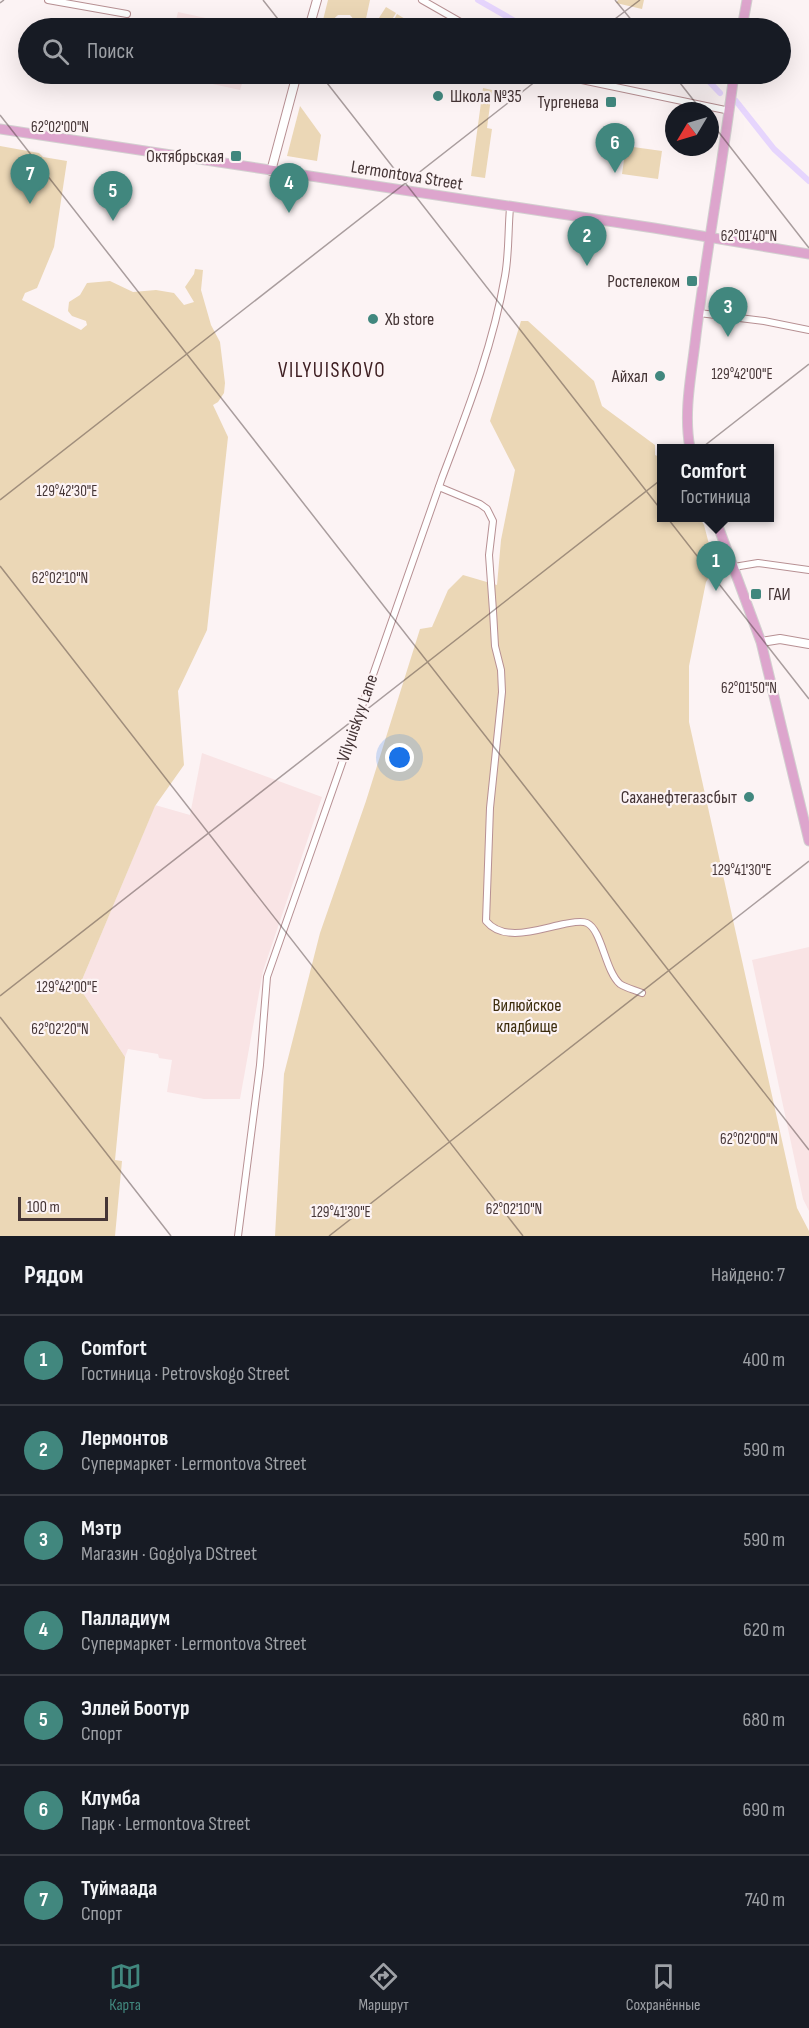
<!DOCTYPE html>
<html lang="ru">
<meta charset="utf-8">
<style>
body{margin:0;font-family:"Sofia Sans Condensed",sans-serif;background:#242831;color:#f1f3f6}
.compass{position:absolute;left:665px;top:102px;width:54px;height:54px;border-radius:50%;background:#171b24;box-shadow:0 6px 24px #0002;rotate:232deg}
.scale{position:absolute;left:18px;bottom:15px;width:90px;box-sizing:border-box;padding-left:6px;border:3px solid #453536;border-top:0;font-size:16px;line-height:21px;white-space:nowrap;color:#453536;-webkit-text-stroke:4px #fcf3f4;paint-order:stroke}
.you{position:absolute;left:400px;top:758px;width:21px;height:21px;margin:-15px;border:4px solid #fff;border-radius:50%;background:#1a73e8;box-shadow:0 0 0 9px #1a73e833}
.badge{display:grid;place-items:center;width:39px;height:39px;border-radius:50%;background:#41877e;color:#fff;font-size:20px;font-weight:700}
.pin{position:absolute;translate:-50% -50px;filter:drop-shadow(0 2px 3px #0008)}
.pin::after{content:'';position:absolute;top:32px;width:21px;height:18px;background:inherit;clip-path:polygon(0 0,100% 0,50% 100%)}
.popup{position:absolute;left:657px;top:444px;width:117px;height:78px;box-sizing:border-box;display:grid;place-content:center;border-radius:0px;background:#171b24;filter:drop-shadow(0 2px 4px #0005);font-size:20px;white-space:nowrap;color:#9ea1a6}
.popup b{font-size:22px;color:#f1f3f6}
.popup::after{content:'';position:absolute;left:50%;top:100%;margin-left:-12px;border:12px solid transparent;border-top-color:#171b24}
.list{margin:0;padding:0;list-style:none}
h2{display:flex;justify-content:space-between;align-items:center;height:78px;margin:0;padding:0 24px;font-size:26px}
h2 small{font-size:20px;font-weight:400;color:#9ea1a6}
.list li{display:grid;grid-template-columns:39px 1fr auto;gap:18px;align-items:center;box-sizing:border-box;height:90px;padding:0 24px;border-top:2px solid #363941}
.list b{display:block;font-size:22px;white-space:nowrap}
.list p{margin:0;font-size:20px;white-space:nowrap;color:#9ea1a6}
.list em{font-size:20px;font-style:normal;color:#9ea1a6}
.icon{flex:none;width:33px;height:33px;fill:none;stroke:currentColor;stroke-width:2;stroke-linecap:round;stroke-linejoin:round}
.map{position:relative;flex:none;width:809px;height:1236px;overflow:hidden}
.search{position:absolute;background:#171b24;box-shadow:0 6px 24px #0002;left:18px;right:18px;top:18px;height:66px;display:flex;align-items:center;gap:15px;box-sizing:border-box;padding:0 21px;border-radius:33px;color:#9ea1a6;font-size:22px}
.sheet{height:708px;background:#171b24}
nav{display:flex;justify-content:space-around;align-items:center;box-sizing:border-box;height:84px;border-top:2px solid #363941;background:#171b24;font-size:16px;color:#9ea1a6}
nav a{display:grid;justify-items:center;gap:3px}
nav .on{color:#41877e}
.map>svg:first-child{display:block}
.built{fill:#f9e4e5}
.green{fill:#ebd7b6}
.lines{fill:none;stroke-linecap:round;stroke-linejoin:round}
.canal{stroke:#e6d5fd;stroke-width:6}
.street-casing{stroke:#b79093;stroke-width:8}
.secondary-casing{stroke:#b79093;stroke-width:10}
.primary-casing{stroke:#d2cfcf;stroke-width:11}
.street{stroke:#fff;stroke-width:6}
.secondary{stroke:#fff;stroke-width:8}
.primary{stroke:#dda5cd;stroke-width:9}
.ticks{fill:none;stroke:#453536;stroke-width:1.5;stroke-opacity:0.45}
.poi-dot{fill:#41877e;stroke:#fcf3f4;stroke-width:2}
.labels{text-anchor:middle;stroke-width:4.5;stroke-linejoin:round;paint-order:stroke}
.poi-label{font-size:18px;fill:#453536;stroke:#fcf3f4;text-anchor:end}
.street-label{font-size:18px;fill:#453536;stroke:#fcf3f4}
.park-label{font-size:18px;fill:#3e2e0e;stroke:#fcf3f4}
.quarter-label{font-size:21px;letter-spacing:1.5px;fill:#3f2023;stroke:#fcf3f4}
.ticks-label{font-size:15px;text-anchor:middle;fill:#453536;stroke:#fcf3f4;stroke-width:4.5;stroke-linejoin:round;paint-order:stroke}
</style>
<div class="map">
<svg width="809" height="1236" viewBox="0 0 809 1236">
<rect width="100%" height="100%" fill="#fcf3f4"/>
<g class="built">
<path d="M178 12 252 28H174Z"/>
<path d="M167 74H245L240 90Z"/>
<path d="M202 753 322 797 263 971 240 1099H204L167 1092 172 1060 159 1058 158 1054 128 1049 125 1057 79 987 155 805 190 815Z"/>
<path d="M809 947V1211L803 1199 752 960Z"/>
</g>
<g class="green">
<path d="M328 0H370L364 28H361L350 15H338L327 25V28H321Z"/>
<path d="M618 0H644L642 9 616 3Z"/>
<path d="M386 7 396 13 388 26 391 28H380L377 21Z"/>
<path d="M397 14 415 25 412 28H396L391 25Z"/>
<path d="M483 88 492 90 487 128 492 129 485 178 471 176Z"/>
<path d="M300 106 321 135 317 161 287 156Z"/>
<path d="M0 146 39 153 43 157 67 161 54 247 37 288 25 293 22 300 81 330 87 325 86 321 72 316 68 311 69 302 80 295 87 283 110 281 133 292 156 290 174 293 184 305 194 302 185 287 194 274 195 269 203 270 201 290 211 325 220 342 225 383 224 393 218 402 213 405 228 437 207 630 178 691 184 765 155 806 79 987 125 1057 115 1160 122 1161 115 1236H0Z"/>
<path d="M626 146 662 151 658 179 622 174Z"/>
<path d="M521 321H528L594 381 602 406 655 445V455L662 458V518H700L704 525 715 567 706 582 689 666V722L797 1208 809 1231V1236H275L284 1074 320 933 366 801 420 629 432 627 448 590 463 575 497 585 501 540 515 470 490 421Z"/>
</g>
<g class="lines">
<g class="canal">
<path d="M478 0 527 28"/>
<path d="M702 74 720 93"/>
<path d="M736 101 774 149 809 181"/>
</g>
<g class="street-casing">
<g id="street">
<path d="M48 0 127 14"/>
<path d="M422 0 471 28"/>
<path d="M559 74 577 79 730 111"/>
<path d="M699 313 764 321 809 330"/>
<path d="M439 487 480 504 487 509 493 521 489 555 493 611 495 646 501 670 502 692 490 808 486 921C504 943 539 929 564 924 571 923 581 920 587 923 602 930 605 971 620 984 626 988 635 990 642 993"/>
<path d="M734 567 758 563 809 570"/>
<path d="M238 1236 260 1065 267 977 442 478C467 412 493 346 505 276 509 254 508 230 510 208"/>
</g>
</g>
<g class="secondary-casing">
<g id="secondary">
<path d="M309 28 317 0"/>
<path d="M271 171 297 74"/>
<path d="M761 642 780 639 809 644"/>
</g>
</g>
<g class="primary-casing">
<g id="primary">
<path d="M742 28 747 0"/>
<path d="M0 129 654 228 809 254"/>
<path d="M690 448C683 411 692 372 696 335 707 248 723 161 734 74"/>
<path d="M715 518 761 642 809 841"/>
</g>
</g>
<use href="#street" class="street"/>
<use href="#secondary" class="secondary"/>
<use href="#primary" class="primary"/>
</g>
<path class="ticks" d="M263 0 285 28M615 0 638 28M0 3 4 0M603 28 640 0M320 74 809 699M673 74 702 111M0 115 809 1150M710 121 809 248M0 500 545 74M0 566 523 1236M0 996 809 364M0 1017 171 1236M329 1236 809 861"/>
<g class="poi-dot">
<circle cx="438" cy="96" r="6"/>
<rect x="605" y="96" width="12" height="12" rx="3"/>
<rect x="230" y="150" width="12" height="12" rx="3"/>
<rect x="686" y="275" width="12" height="12" rx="3"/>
<circle cx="373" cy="319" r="6"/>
<circle cx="660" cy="376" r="6"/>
<rect x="750" y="588" width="12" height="12" rx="3"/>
<circle cx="749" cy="797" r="6"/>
</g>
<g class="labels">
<g class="poi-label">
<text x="450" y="102" text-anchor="start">Школа №35</text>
<text x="599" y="108">Тургенева</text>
<text x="224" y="162">Октябрьская</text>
<text x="680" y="287">Ростелеком</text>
<text x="385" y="325" text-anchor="start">Xb store</text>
<text x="648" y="382">Айхал</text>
<text x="768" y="600" text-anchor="start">ГАИ</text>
<text x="737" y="803">Саханефтегазсбыт</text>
</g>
<g class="street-label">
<text transform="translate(407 175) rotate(9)" y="6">Lermontova Street</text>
<text transform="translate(357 718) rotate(-71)" y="6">Vilyuiskyy Lane</text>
</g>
<g class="park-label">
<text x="527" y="1011">Вилюйское<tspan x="527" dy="21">кладбище</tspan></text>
</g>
<g class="quarter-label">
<text x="332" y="377">VILYUISKOVO</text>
</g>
</g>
<g class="ticks-label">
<text x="60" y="132">62°02'00"N</text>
<text x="749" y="241">62°01'40"N</text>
<text x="742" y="379">129°42'00"E</text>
<text x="67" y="496">129°42'30"E</text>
<text x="60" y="583">62°02'10"N</text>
<text x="749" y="693">62°01'50"N</text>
<text x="742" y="875">129°41'30"E</text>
<text x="67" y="992">129°42'00"E</text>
<text x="60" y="1034">62°02'20"N</text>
<text x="749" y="1144">62°02'00"N</text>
<text x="514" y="1214">62°02'10"N</text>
<text x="341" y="1217">129°41'30"E</text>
</g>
</svg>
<svg class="compass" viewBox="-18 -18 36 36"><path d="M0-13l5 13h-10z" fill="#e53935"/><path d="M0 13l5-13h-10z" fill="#9ea1a6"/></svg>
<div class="scale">100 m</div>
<div class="you"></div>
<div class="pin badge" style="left:716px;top:591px">1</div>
<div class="popup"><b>Comfort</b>Гостиница</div>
<div class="pin badge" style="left:587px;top:266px">2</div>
<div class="pin badge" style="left:728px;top:337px">3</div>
<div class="pin badge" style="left:289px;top:213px">4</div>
<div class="pin badge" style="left:113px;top:221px">5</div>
<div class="pin badge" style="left:615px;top:173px">6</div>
<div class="pin badge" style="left:30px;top:204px">7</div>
<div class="search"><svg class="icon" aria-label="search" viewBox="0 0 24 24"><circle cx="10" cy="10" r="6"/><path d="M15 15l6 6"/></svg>Поиск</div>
</div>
<section class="sheet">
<h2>Рядом<small>Найдено: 7</small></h2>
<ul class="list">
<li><span class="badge">1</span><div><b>Comfort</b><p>Гостиница · Petrovskogo Street</p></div><em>400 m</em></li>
<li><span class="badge">2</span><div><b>Лермонтов</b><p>Супермаркет · Lermontova Street</p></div><em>590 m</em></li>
<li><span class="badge">3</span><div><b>Мэтр</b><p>Магазин · Gogolya DStreet</p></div><em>590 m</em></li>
<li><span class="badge">4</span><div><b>Палладиум</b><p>Супермаркет · Lermontova Street</p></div><em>620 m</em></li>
<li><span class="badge">5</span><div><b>Эллей Боотур</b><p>Спорт</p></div><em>680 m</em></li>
<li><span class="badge">6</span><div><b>Клумба</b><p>Парк · Lermontova Street</p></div><em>690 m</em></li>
<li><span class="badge">7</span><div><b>Туймаада</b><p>Спорт</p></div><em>740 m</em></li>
</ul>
</section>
<nav>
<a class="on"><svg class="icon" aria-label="map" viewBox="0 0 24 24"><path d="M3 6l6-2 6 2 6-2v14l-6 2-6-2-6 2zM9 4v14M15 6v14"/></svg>Карта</a>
<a><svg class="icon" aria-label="directions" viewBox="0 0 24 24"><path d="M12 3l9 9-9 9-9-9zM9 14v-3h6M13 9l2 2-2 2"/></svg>Маршрут</a>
<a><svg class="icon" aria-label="saved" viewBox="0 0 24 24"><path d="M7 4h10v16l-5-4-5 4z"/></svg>Сохранённые</a>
</nav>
